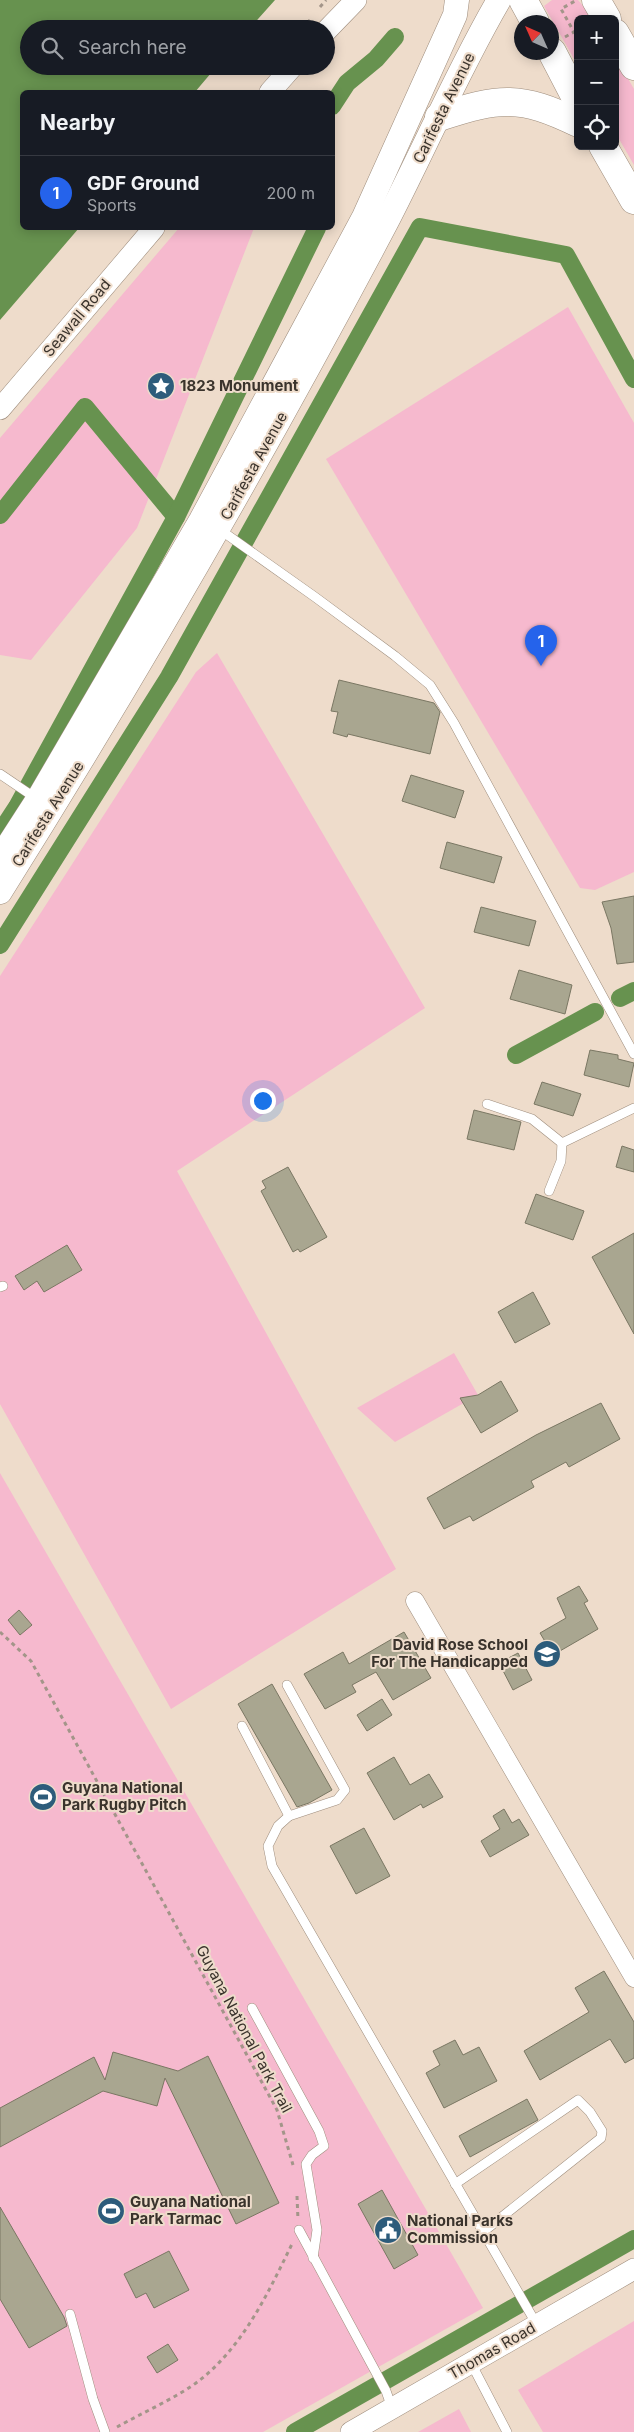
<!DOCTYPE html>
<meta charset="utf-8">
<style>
body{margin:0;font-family:Inter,sans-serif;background:#242831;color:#f1f3f6}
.controls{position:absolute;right:15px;top:15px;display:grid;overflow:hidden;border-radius:8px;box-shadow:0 2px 12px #0003}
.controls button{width:45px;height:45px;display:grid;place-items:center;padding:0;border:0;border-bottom:1px solid #363941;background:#171b24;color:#f1f3f6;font:25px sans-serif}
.compass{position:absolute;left:514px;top:15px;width:45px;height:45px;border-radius:50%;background:#171b24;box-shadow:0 2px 12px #0003;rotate:315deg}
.you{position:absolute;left:262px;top:1100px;width:18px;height:18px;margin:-12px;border:4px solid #fff;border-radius:50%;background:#1a73e8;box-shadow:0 0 0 8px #1a73e833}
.badge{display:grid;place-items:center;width:32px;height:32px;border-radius:50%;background:#2563eb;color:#fff;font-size:16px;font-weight:700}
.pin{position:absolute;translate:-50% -41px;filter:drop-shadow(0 1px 2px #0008)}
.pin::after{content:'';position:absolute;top:26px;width:18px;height:15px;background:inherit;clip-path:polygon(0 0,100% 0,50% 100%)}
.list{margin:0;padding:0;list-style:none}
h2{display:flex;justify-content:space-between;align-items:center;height:65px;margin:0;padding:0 20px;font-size:21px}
h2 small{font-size:16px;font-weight:400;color:#9ea1a6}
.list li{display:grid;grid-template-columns:32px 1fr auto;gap:15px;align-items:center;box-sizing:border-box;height:75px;padding:0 20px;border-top:1px solid #363941}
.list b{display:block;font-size:19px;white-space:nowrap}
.list p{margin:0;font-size:16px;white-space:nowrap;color:#9ea1a6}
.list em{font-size:16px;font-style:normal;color:#9ea1a6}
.icon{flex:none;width:28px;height:28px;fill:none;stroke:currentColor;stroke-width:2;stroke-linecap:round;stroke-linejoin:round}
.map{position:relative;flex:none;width:634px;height:2432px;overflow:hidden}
.search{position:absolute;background:#171b24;box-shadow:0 2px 12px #0003;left:20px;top:20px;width:315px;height:55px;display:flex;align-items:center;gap:12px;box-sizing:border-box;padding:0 18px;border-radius:28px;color:#9ea1a6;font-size:19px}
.panel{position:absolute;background:#171b24;box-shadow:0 2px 12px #0003;left:20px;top:90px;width:315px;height:140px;border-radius:8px}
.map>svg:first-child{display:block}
.green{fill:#f6b9ce}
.water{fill:#67924f}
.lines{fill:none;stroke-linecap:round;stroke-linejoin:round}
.canal{stroke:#67924f;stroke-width:18}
.building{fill:#a9a690;stroke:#7a7763}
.service-casing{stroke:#9e8d7d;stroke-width:10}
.minor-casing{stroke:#9e8d7d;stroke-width:19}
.tertiary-casing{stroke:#9e8d7d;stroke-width:22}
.secondary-casing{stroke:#9e8d7d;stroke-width:25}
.primary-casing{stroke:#9e8d7d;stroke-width:29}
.path{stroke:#a39589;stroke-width:3;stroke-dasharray:4 4;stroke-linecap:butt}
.service{stroke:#fff;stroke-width:9}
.minor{stroke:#fff;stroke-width:18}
.tertiary{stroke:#fff;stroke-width:21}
.secondary{stroke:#fff;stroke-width:24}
.primary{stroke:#fff;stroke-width:28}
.labels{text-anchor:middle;stroke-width:4;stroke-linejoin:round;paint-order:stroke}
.street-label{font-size:15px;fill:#3a332c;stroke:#eedccb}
.poi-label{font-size:15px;font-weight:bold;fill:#3a332c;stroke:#eedccb;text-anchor:start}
</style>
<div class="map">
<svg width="634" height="2432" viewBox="0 0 634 2432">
<rect width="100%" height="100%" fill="#eedccb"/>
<g class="green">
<path d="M552 0H578L594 19H578V66L544 6Z"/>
<path d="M615 56 634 89V165L615 132Z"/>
<path d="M179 228H254L137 528 31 660 0 655V438Z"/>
<path d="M568 307 634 423V872L595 890 580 888 326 459Z"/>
<path d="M217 653 425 1008 177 1171 396 1569 171 1709 0 1404V976L196 672Z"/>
<path d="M454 1353 478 1395 395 1442 357 1408Z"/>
<path d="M0 1473 483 2308 263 2432H0Z"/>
<path d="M634 2321V2432H543L518 2390Z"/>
<path d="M459 2409 471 2432H418Z"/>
</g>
<path class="water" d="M0 0H275L249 29H29V66H217L195 92H22V228H79L0 320Z"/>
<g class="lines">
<g class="canal">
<path d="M332 106 347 83 376 59 395 37"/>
<path d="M0 515 85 407 176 517"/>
<path d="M0 833 17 807 176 517 317 228"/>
<path d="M0 945 169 677 420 227 566 255 634 379"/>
<path d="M620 998 634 991"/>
<path d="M516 1055 595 1012"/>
<path d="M295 2432 634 2239"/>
</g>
</g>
<g class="building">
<path d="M339 680 434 703 440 712 430 754 348 734 347 737 333 733 338 712 331 711Z"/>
<path d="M411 775 464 791 455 818 402 801Z"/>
<path d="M447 842 502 857 494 883 440 868Z"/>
<path d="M634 896V962L617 964 611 928 602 902Z"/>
<path d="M481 907 536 921 529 946 474 932Z"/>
<path d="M519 970 572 985 565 1014 510 999Z"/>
<path d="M590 1050 618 1055V1059L634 1063 629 1087 584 1075Z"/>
<path d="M542 1082 581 1094 573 1116 534 1104Z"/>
<path d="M474 1110 521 1122 514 1150 467 1139Z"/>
<path d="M622 1146 634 1150V1172L616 1167Z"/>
<path d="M288 1167 327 1237 300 1252 298 1249 293 1252 261 1191 266 1188 262 1181Z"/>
<path d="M536 1194 584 1211 573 1240 525 1223Z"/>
<path d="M634 1233V1334L592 1257Z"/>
<path d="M67 1245 82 1270 44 1292 37 1281 24 1290 15 1276Z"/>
<path d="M533 1292 550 1324 515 1343 498 1312Z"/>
<path d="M501 1381 518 1411 481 1433 460 1398 478 1395Z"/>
<path d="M601 1403 620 1439 569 1467 566 1462 531 1481 534 1487 473 1521 470 1516 444 1529 427 1498 536 1435Z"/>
<path d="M579 1586 588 1601 584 1603 598 1629 553 1655 540 1633 566 1618 557 1598Z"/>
<path d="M19 1610 32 1625 20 1635 8 1620Z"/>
<path d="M404 1632 431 1678 393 1700 376 1672 352 1685 356 1692 325 1709 304 1674 343 1652 349 1664Z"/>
<path d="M518 1653 532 1680 513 1690 499 1663Z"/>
<path d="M272 1684 332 1790 309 1803 297 1807 238 1704Z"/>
<path d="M382 1699 392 1715 367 1731 357 1715Z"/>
<path d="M394 1757 410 1785 429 1774 443 1797 423 1808 421 1804 394 1820 367 1773Z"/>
<path d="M504 1809 512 1823 519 1819 529 1835 490 1857 481 1841 500 1829 493 1816Z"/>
<path d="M364 1828 390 1876 356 1894 330 1846Z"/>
<path d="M604 1971 634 2022V2058L625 2063 610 2039 540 2080 524 2051 589 2012 575 1988Z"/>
<path d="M455 2040 463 2055 479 2047 497 2081 444 2108 426 2073 440 2065 433 2051Z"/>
<path d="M113 2052 178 2071 208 2056 279 2203 236 2224 165 2078 157 2106 103 2091 0 2147V2108L94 2057 105 2080Z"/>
<path d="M527 2099 538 2120 470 2157 459 2136Z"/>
<path d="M382 2190 418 2255 394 2269 358 2204Z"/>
<path d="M0 2207 64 2317 67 2326 29 2348 0 2299Z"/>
<path d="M169 2251 189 2290 154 2308 146 2293 136 2298 124 2274Z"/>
<path d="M168 2344 178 2360 157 2373 147 2357Z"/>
</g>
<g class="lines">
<g class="service-casing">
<g id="service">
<path d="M219 529 315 597 395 656 430 685 454 723 634 1054"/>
<path d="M0 774 37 799"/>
<path d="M487 1104 532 1119 562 1143"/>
<path d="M562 1143 634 1108"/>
<path d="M549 1191 561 1161 562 1143"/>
<path d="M0 1287 3 1286"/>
<path d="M287 1685 345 1790 337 1800 289 1816 278 1826 268 1846 272 1866 537 2325"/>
<path d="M242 1726 289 1816"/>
<path d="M252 2008 319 2131 324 2146 312 2155 306 2164 317 2230 313 2258"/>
<path d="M455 2184 578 2100 590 2112 602 2131 601 2138 483 2232"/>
<path d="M299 2230 386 2391 392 2408"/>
<path d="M70 2314 93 2399 105 2432"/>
<path d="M471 2363 507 2432"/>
</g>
</g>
<g class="minor-casing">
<path id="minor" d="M415 1601 634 1978"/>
</g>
<g class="tertiary-casing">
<g id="tertiary">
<path d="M326 31 356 0"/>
<path d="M270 92 293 66"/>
<path d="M0 409 154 228"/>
<path d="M351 2432 634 2269"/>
</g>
</g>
<g class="secondary-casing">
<g id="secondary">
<path d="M0 858 38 799 201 520 364 217 455 15 457 0"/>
<path d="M0 892C137 674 265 452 385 225 424 150 457 72 499 0"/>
</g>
</g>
<g class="primary-casing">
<g id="primary">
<path d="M523 0 535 22"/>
<path d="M596 0 607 19"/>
<path d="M615 33 634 66"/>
<path d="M552 52 578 102"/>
<path d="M439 117C500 97 520 95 578 123"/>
<path d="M603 146 634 200"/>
</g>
</g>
<g class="path">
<path d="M320 7 326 0"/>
<path d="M302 29 310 20"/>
<path d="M565 37 574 32 561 9 575 1"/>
<path d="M0 1632 31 1661 277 2110 293 2165"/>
<path d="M297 2196 298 2220"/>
<path d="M117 2427C142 2413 178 2397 200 2380 244 2345 268 2293 292 2244"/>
</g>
<use href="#service" class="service"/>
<use href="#minor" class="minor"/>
<use href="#tertiary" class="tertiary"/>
<use href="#secondary" class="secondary"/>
<use href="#primary" class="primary"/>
</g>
<defs>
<g id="sight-disc" transform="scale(1.4375)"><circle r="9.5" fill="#2d5c7b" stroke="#eedccb"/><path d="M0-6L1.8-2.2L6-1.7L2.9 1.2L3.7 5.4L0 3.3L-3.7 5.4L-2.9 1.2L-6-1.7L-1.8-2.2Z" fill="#fff"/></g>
<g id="school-disc" transform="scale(1.4375)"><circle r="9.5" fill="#2d5c7b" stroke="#eedccb"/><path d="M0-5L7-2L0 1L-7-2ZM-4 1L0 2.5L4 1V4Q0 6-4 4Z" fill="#fff"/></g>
<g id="stadium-disc" transform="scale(1.4375)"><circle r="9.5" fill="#2d5c7b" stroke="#eedccb"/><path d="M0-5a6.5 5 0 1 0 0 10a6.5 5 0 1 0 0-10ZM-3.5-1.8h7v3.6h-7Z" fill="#fff"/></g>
<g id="civic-disc" transform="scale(1.4375)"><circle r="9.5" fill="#2d5c7b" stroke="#eedccb"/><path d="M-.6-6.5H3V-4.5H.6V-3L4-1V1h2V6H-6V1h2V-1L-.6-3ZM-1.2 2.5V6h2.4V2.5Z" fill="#fff"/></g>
</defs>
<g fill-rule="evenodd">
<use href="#sight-disc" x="161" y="386"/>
<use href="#school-disc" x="547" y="1654"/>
<use href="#stadium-disc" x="43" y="1797"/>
<use href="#stadium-disc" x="111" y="2211"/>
<use href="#civic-disc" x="388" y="2230"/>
</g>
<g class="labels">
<g class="street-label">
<text transform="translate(444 108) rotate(-64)" y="5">Carifesta Avenue</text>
<text transform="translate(77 318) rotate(-50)" y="5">Seawall Road</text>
<text transform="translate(254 466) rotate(-61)" y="5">Carifesta Avenue</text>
<text transform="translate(48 814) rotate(-58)" y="5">Carifesta Avenue</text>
<text transform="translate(244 2029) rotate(62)" y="5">Guyana National Park Trail</text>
<text transform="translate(492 2351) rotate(-30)" y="5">Thomas Road</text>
</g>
<g class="poi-label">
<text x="180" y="391">1823 Monument</text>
<text x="528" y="1650" text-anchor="end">David Rose School<tspan x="528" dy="17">For The Handicapped</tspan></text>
<text x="62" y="1793">Guyana National<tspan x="62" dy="17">Park Rugby Pitch</tspan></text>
<text x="130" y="2207">Guyana National<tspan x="130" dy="17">Park Tarmac</tspan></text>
<text x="407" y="2226">National Parks<tspan x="407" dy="17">Commission</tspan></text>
</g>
</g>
</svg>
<div class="controls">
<button>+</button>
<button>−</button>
<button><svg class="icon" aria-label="locate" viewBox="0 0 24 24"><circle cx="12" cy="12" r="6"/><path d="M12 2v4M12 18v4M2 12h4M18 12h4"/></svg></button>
</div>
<svg class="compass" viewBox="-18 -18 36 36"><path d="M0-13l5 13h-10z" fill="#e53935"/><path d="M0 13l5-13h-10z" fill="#9ea1a6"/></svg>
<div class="you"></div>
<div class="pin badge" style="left:541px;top:666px">1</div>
<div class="search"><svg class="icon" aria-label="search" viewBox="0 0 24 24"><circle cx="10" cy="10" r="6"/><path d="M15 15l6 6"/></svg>Search here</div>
<section class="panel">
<h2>Nearby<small></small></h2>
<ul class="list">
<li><span class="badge">1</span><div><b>GDF Ground</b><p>Sports</p></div><em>200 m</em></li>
</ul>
</section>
</div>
